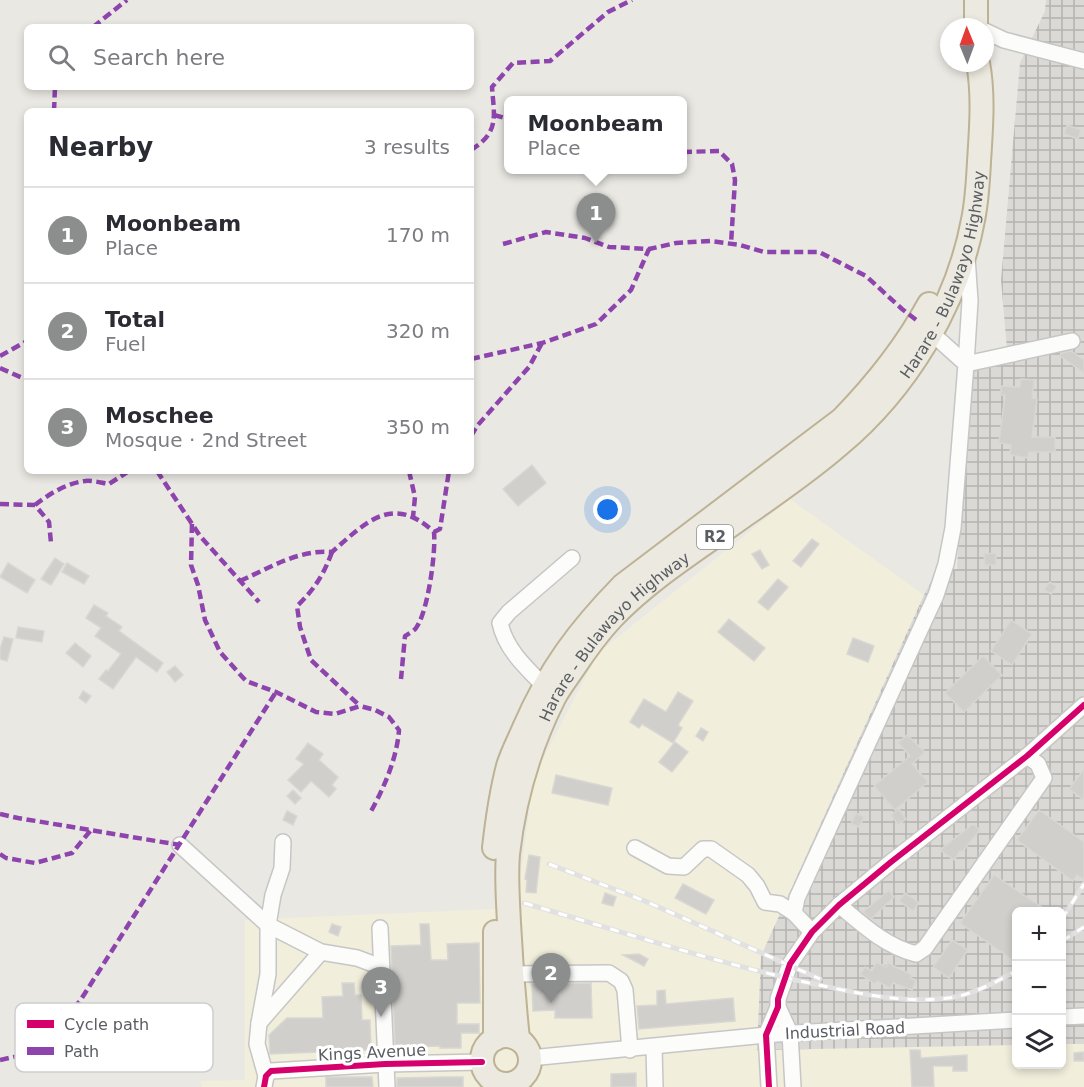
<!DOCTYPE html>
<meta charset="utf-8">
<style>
body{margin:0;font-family:"DejaVu Sans",sans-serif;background:#f2f2f3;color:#2b2b33}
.controls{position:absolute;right:18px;bottom:18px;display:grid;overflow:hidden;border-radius:9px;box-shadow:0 3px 9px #0003}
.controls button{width:54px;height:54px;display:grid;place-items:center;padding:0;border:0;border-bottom:2px solid #e1e1e2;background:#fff;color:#2b2b33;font:30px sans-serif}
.compass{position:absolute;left:940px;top:18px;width:54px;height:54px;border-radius:50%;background:#fff;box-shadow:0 3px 9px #0003;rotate:359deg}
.you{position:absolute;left:608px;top:510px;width:21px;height:21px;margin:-15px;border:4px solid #fff;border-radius:50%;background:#1a73e8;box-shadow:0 0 0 9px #1a73e833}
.badge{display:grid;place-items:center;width:39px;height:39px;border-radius:50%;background:#8c8e8e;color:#fff;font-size:20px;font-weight:700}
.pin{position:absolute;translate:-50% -50px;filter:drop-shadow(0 2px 3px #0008)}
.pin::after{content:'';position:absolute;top:32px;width:21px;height:18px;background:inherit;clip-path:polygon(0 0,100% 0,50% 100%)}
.popup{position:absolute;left:504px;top:96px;width:183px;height:78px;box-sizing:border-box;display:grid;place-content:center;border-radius:9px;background:#fff;filter:drop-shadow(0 2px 4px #0005);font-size:20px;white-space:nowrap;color:#7c7c81}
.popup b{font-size:22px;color:#2b2b33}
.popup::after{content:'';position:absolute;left:50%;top:100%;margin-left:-12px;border:12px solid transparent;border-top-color:#fff}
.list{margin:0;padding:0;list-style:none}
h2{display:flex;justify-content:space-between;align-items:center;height:78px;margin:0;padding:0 24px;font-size:26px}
h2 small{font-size:20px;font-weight:400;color:#7c7c81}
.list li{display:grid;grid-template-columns:39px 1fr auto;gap:18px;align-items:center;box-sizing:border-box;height:96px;padding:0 24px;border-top:2px solid #e1e1e2}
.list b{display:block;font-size:22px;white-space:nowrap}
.list p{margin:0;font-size:20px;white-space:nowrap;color:#7c7c81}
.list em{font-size:20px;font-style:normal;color:#7c7c81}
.icon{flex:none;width:33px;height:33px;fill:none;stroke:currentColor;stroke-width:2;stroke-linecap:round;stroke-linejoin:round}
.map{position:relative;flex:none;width:1084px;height:1087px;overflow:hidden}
.search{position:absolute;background:#fff;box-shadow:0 3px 9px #0003;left:24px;top:24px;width:450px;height:66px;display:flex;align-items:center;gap:15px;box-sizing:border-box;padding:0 21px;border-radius:9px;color:#7c7c81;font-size:22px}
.panel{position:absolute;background:#fff;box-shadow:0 3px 9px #0003;left:24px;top:108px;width:450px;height:366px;border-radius:9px}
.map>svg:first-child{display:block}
.commercial{fill:#f2eedc}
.industrial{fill:url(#industrial-grid)}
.building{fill:#d0cfcc;stroke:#d8d7d2;stroke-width:1.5}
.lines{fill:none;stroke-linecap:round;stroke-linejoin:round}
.minor-casing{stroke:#c6c6c6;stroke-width:18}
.highway-casing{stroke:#bdb294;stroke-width:26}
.minor{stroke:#fcfcfb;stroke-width:15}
.highway{stroke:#eceae0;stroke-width:22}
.rail-casing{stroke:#e0e1e0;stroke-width:5}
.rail{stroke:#fff;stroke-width:3;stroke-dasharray:9;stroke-linecap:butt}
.quiet{stroke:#8e44ad;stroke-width:4.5;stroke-dasharray:9 4.5;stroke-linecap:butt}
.cycleway-casing{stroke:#fff;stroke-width:10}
.cycleway{stroke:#d6006c;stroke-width:6}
.labels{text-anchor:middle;stroke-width:6;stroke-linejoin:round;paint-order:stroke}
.shield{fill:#fff;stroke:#8c8e90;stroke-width:1.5}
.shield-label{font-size:15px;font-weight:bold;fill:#5a5d61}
.street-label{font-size:16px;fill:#5a5d61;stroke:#fff}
.key{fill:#fff;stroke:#ceced0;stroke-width:1.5}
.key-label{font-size:16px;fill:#5a5d61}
</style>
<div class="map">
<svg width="1084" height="1087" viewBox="0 0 1084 1087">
<defs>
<pattern id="industrial-grid" width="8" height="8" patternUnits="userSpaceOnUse" patternTransform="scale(1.5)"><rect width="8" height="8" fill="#dad9d5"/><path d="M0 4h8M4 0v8" fill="none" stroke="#b4b3b0"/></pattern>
</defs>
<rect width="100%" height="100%" fill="#e9e8e3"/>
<path class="commercial" d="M790 499 924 595 761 956 757 1050 1016 1045V1064H1062V1044H1084V1087H202L201 1081 245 1080V920L516 908 534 776 598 653Z"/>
<path class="industrial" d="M1046 0H1084V1044H1062V912H1016V1045L757 1050 761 956 924 595 938 569H957L966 363 1008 361 1001 280 1020 63 1045 11Z"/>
<g class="building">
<path d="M1067 125 1081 130 1078 139 1064 134Z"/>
<path d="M1071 351 1084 360V373L1060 356 1061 353Z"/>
<path d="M1021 379 1034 380 1032 398 1037 399 1032 437H1055V452H1029L1028 458 1010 455 1011 445 999 443 1005 395H1001V386L1020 387Z"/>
<path d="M532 465 546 483 518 506 503 489Z"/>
<path d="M812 539 819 544 801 567 793 561Z"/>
<path d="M760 550 769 565 762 569 752 554Z"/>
<path d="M996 553V565H985L984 554Z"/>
<path d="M55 558 64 564 51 585 41 579Z"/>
<path d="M8 563 35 580 27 593 0 577Z"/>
<path d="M67 563 89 576 84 584 62 572Z"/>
<path d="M778 579 788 587 768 610 758 602Z"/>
<path d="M1050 582 1057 587 1051 594 1044 589Z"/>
<path d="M94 605 108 613 106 616 122 627 119 631 163 663 157 672 136 657 113 689 99 679 106 670 108 671 121 654 95 636 101 628 86 618Z"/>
<path d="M729 619 765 648 754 661 718 632Z"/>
<path d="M1011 620 1032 634 1012 665 991 651Z"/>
<path d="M18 627 44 631 42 642 16 638Z"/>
<path d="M4 637 13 639 7 661 0 659V649Z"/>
<path d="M853 638 874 646 868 662 847 654Z"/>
<path d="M75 643 91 656 83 667 66 653Z"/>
<path d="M983 656 1002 675 964 712 945 693Z"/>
<path d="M175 666 183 675 175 682 167 672Z"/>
<path d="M83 691 91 696 86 703 79 698Z"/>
<path d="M678 692 693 701 678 725 682 728 673 743 642 724 639 728 630 722 644 699 666 712Z"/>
<path d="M701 728 708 732 703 741 696 736Z"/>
<path d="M907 735 925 752 912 764 928 782 895 810 874 786 910 756 898 743Z"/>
<path d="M675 742 688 752 672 772 659 762Z"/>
<path d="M308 743 323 754 319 760 338 777 332 785 336 789 329 797 311 781 301 792 288 780 304 764 296 759Z"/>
<path d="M1084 769V800L1069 789Z"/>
<path d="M556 775 612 788 608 805 552 793Z"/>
<path d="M293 790 301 798 295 804 287 796Z"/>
<path d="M899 809 906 819 898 825 891 815Z"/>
<path d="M1039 810 1084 842V879L1077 875 1073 881 1017 840Z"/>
<path d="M287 811 297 816 293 825 283 820Z"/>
<path d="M856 813 864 817 859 827 851 824Z"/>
<path d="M973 824 980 830 962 852 960 851 954 860 940 850Z"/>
<path d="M529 855 540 857 536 893 526 892 527 880 525 879Z"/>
<path d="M994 875 1049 912H1017V963L960 923Z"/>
<path d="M683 884 714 900 706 914 675 898Z"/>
<path d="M889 890 894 897 871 919 863 912Z"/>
<path d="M605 893 616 897 613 906 602 903Z"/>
<path d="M905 893 919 903 913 911 899 901Z"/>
<path d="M332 924 341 927 338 936 329 932Z"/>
<path d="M420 924H429L431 960H448L447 944 479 943 480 1003H457V1024H479V1033H461V1048H440V1046L403 1047 395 1044 391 946 421 945Z"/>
<path d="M952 940 968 950 949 978 933 967Z"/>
<path d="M639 954 648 959 644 966 623 955Z"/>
<path d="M876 962 886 967 888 963 912 975 910 978 916 980 912 990 893 983 890 988 877 981 875 984 860 974 865 967 872 971Z"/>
<path d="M342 983H354L355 995H361L362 1020H370L371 1050 270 1054 269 1035 287 1018H323L322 997 343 996Z"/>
<path d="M591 983 592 1018H555V1010L533 1011 532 984Z"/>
<path d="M665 990 666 1004 733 998 735 1021 639 1029 637 1006 657 1005V991Z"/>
<path d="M910 1050H920L921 1058 967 1055V1071H953V1066H933L934 1087H912Z"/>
<path d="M1084 1052V1061H1074V1053Z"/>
<path d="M636 1073V1087H611V1074Z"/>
<path d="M326 1077H372L373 1087H326Z"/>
<path d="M443 1077H463V1087H397V1078Z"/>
</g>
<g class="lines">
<g class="minor-casing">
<g id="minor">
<path d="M985 31 1004 40 1084 61"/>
<path d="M967 257 970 301 966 364 1072 341"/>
<path d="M551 693C531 672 506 652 500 623L509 612 572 558"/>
<path d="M180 845 268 925 321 952 357 958 381 967"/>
<path d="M635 848 668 866 684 867 703 849H711L748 875 757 886 765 902 780 904 794 913"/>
<path d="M839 905C863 925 885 946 916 954L925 948 1044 778 1038 764 1027 756"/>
<path d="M380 928 387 1087"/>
<path d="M812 932 794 913 797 898 936 595 946 564 953 528 966 364 926 328"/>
<path d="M511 974 609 973 621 981 625 990 630 1050"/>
<path d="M778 1007 790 1033 793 1087"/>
<path d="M1062 1017 1084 1016"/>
<path d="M259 1023 321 952"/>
<path d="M654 1047 655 1087"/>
<path d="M530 1058 777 1034 1016 1020"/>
<path d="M266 1076 271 1071 385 1064 482 1062"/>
<path d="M264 1087 266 1076 257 1044 259 1023 268 974V925L273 895 282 868 283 842"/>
<path d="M769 1087 766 1035 778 1007V999L790 964 812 932 839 905 891 862 1027 756 1084 705"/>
</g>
</g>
<g class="highway-casing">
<g id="highway">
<path d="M976 27V0"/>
<path d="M494 848C497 821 501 793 508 766 512 753 519 740 524 728 549 670 579 630 623 585L842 419C877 383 905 348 929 304"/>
<path d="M495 932V1039"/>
<circle cx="506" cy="1060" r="24"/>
<path id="s1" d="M518 1039C514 1001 511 962 509 923 508 900 506 877 508 854 514 801 530 746 554 698 559 688 567 678 573 669 585 651 598 633 612 618 649 579 698 549 741 518 774 495 808 472 839 445 906 389 957 306 973 220 977 201 978 181 979 162 981 129 984 95 978 63"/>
</g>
</g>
<use href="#minor" class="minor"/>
<use href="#highway" class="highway"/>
<g class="rail-casing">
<g id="rail">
<path d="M549 864 645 901 820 979"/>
<path d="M524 903C620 931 716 963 814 984 858 993 903 1004 949 998 972 995 996 982 1016 971"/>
<path d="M1062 919 1084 884"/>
<path d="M1062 941 1084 927"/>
</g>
</g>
<use href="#rail" class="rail"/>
<g class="quiet">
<path d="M93 27 127 0"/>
<path d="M54 111 55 87"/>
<path d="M494 115 509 119"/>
<path d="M471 150C500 132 494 116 492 87L513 63 550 61 608 12 632 0"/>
<path d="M683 152 719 151 732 164 735 180 731 244"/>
<path d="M503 244 546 232 585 238 609 247 649 249 676 243 710 241 740 245 764 252H819L866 276 902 309 919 322"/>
<path d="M0 356 27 341"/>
<path d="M471 359 542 343 596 324 631 290 649 249"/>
<path d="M0 368 27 380"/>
<path d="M471 436 477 426 529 367 542 343"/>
<path d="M157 471 200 536 259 602"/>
<path d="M409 471 415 497 413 517"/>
<path d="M0 504 35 505 49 522 51 543"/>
<path d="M35 505C49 494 67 483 85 481 92 480 102 483 109 484L129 471"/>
<path d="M192 524 191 565 198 585 205 620 220 652 246 681 276 692 316 712 335 714 360 706 375 710 389 717 399 730C397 758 384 788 370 813"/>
<path d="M434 532 440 529 449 471"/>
<path d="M332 552C324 574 314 590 297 606L300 627 311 660 360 706"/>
<path d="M240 581C269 568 300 549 332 552 367 521 393 494 434 532 436 552 428 612 416 628 414 631 408 634 405 636L401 679"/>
<path d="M0 814 18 818 180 845"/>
<path d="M0 854 6 858 35 863 72 853 91 830"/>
<path d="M0 1060 36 1052 80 1001 276 692"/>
</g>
<g class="cycleway-casing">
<g id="cycleway">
<path d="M264 1087 266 1076 271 1071 385 1064 482 1062"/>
<path d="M769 1087 766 1035 778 1007V999L790 964 812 932 839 905 891 862 1027 756 1084 705"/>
</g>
</g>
<use href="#cycleway" class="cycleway"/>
</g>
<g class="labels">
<rect class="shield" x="697" y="525" width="36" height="24" rx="4.5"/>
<g class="shield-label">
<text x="715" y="542">R2</text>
</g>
<g class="street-label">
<text dy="6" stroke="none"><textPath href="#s1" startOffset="939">Harare - Bulawayo Highway</textPath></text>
<text dy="6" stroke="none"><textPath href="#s1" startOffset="435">Harare - Bulawayo Highway</textPath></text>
<text transform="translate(845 1030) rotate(-3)" y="6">Industrial Road</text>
<text transform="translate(372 1052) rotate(-3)" y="6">Kings Avenue</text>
</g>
</g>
<rect x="15" y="1003" width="198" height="69" rx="9" class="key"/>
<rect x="27" y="1020" width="27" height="8" fill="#d6006c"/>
<rect x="27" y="1047" width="27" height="8" fill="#8e44ad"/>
<g class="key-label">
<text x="64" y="1030">Cycle path</text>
<text x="64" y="1057">Path</text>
</g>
</svg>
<div class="controls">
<button>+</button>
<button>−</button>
<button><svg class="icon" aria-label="layers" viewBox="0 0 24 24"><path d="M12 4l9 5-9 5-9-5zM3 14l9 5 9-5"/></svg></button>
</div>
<svg class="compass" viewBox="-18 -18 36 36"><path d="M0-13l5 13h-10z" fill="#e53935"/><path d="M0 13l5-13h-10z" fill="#7c7c81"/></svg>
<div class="you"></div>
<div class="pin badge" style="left:596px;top:243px">1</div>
<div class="popup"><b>Moonbeam</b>Place</div>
<div class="pin badge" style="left:551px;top:1003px">2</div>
<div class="pin badge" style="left:381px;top:1017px">3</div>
<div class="search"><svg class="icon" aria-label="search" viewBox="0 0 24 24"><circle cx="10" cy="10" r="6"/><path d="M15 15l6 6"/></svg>Search here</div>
<section class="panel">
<h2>Nearby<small>3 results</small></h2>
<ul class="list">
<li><span class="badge">1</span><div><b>Moonbeam</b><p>Place</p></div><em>170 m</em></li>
<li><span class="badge">2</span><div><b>Total</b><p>Fuel</p></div><em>320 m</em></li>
<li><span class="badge">3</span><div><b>Moschee</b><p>Mosque · 2nd Street</p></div><em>350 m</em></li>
</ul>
</section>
</div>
